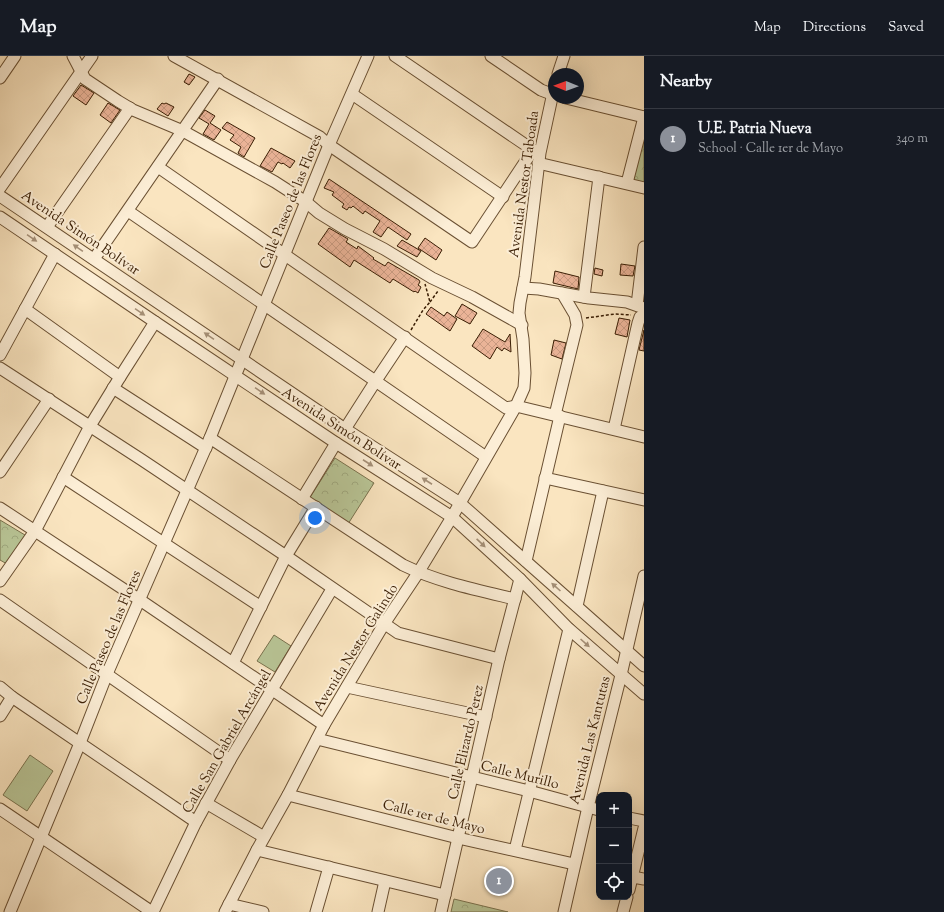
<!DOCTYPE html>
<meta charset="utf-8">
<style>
body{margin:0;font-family:"Sorts Mill Goudy",serif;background:#242831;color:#f1f3f6}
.controls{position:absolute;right:12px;bottom:12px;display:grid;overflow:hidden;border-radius:8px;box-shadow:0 4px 16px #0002}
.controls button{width:36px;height:36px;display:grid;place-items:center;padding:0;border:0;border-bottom:1px solid #363941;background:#171b24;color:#f1f3f6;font:20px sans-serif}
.compass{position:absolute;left:548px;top:12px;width:36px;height:36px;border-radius:50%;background:#171b24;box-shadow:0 4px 16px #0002;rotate:271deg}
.you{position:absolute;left:315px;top:462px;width:14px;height:14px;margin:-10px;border:3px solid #fff;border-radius:50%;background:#1a73e8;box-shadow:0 0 0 6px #1a73e833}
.badge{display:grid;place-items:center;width:26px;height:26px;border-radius:50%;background:#8c9099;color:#fff;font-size:13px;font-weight:700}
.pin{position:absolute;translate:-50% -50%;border:2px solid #fff;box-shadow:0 1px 4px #0006}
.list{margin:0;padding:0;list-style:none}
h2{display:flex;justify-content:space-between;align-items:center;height:52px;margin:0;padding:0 16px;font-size:17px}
h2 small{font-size:13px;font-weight:400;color:#9ea1a6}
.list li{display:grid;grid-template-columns:26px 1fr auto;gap:12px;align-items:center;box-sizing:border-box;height:60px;padding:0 16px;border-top:1px solid #363941}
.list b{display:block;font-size:15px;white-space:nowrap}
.list p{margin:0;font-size:13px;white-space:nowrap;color:#9ea1a6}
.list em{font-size:13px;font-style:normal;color:#9ea1a6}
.icon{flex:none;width:22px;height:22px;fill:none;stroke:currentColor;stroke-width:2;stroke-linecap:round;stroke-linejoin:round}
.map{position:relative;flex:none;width:644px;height:856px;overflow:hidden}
header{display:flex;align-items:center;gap:24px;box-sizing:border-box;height:56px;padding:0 20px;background:#171b24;border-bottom:1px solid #363941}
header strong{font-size:19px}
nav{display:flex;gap:22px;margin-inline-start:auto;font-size:14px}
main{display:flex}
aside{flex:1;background:#171b24}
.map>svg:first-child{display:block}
.grass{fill:#b9c697;stroke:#7a724e}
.forest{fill:url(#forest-crowns);stroke:#7a724e}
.building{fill:url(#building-cross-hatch);stroke:#3a1e04}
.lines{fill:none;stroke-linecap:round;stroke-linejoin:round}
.minor-casing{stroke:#6a5033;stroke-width:13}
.path{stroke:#3a1e04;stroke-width:1.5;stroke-dasharray:3 2;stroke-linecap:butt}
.minor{stroke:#fceed6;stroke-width:11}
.oneway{fill:#a59078}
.labels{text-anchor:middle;stroke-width:4;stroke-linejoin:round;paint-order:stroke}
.street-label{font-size:14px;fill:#3a1e04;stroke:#fceed6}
</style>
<header>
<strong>Map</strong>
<nav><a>Map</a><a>Directions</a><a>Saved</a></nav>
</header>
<main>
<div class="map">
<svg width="644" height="856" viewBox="0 0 644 856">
<defs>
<pattern id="forest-crowns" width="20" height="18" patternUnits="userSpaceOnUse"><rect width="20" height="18" fill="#b9c697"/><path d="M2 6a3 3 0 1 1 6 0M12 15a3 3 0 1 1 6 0" fill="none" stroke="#a0aa80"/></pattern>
<pattern id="building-cross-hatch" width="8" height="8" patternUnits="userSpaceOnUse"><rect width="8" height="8" fill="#eab397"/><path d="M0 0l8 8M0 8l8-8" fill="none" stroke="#c99a80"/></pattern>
</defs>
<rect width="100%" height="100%" fill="#fae5c0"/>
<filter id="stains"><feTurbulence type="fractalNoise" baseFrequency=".005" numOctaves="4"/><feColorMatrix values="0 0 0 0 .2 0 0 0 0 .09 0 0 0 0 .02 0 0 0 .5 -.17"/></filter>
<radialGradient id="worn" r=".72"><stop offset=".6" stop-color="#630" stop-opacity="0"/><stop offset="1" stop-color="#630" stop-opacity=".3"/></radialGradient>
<g class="grass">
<path d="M274 579 291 590 275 616 257 605Z"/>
<path d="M30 699 53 715 27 755 3 739Z"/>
</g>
<g class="forest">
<path d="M644 69V127L633 125Z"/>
<path d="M335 402 374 427 348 468 309 443Z"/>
<path d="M0 464 25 479 7 508 0 504Z"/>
<path d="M454 843 508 856H451Z"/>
</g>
<g class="building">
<path d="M189 18 195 21 189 29 184 26Z"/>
<path d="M81 29 94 37 86 49 73 40Z"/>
<path d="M108 47 120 54 111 67 100 59Z"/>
<path d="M162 47 164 48 166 47 174 51 168 60 157 53Z"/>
<path d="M205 54 215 60 210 67 221 74 214 84 203 78 209 68 199 62Z"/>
<path d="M227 66 255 82 244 101 238 97 241 91 230 84 234 79 222 72Z"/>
<path d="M271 92 295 105 290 112 283 107 282 108 278 106 272 116 260 110Z"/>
<path d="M329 123 411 178 407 184 388 171 381 181 373 176 380 165 365 155 363 158 353 150 351 152 349 151 347 154 342 151 344 148 332 139 334 136 324 132Z"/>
<path d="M329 172 348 183 346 186 357 193 358 190 374 202 373 203 385 210 388 206 419 224 420 226 418 229 421 231 418 237 415 235 414 236 393 223 390 227 354 204 350 211 318 188Z"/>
<path d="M425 182 442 194 436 204 418 192Z"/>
<path d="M402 184 421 195 417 201 397 190Z"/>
<path d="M621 208 635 210 633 220 620 219Z"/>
<path d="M595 212 603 214 602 220 594 218Z"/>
<path d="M555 215 579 221 578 233 553 227Z"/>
<path d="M462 248 477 257 470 268 455 260Z"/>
<path d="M431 251 444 260 447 256 457 263 450 275 426 258Z"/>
<path d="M619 262 630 264 627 281 615 278Z"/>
<path d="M483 273 505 286 510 278 511 296 504 292 502 295 497 291 490 303 472 290Z"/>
<path d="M644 274V295L639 294Z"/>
<path d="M554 284 566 287 562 303 551 299Z"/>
</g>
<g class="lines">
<g class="minor-casing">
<g id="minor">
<path d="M73 0 85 23 118 45 133 54 183 75 275 126 306 146 319 157 345 173 384 193 432 222 472 241 522 269"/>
<path d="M174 0 320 81 329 89 472 186 533 94"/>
<path d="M395 0 533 94 539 97"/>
<path d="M491 0 541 34 554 39"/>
<path d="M558 18 564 0"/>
<path d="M0 22 15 0"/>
<path d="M352 38 503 141"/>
<path d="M566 42 644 61"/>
<path d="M538 107 644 132"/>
<path d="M158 111 506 352 516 350 644 381"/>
<path d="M627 127 644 61"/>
<path d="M0 132 92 0"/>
<path d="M0 140 345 373 460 447 644 610"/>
<path d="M128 155 486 401"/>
<path d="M0 161 155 266 336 387 452 461 520 523 569 573 644 638"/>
<path d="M47 171 130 52"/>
<path d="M94 203 218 23"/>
<path d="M523 232 539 233 589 242 627 246 644 252"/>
<path d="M584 241 599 121"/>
<path d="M637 249 644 191"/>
<path d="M25 253 120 321"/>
<path d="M0 299 55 198"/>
<path d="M0 312 142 404 286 500 398 577 499 603"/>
<path d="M113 332 206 392"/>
<path d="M555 359 577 269 575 259 562 237"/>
<path d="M345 373 375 326 405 281"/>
<path d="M614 373 638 267 640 261 644 259"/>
<path d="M210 382 403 509C438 526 477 534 515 543"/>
<path d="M0 416 49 343"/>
<path d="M63 421 261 551"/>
<path d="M545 422 644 444"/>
<path d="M302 443 336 387"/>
<path d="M0 452 140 544 324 669"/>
<path d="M526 505 560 360"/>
<path d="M0 525 35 475 90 370 120 321 155 266"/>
<path d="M0 544 230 704"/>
<path d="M577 550 603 435"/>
<path d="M233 607 286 500 316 451"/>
<path d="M0 631 12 641 196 766"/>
<path d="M347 631 486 661"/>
<path d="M0 660 12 641"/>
<path d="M317 683 529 735 599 754"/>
<path d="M288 739 458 782 574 808"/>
<path d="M206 747 264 781"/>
<path d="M0 753 152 856"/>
<path d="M629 762 644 765"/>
<path d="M257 794 445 839"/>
<path d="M515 794 569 573"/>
<path d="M633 821 644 823"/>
<path d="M629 834 644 772"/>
<path d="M229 848 263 856"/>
<path d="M10 856 80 687 107 618 210 382 329 89 368 0"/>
<path d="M153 856 196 766 230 704 332 533"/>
<path d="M225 856 257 794 288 739 324 669 384 568 418 517 452 461 516 350 524 332 525 317 523 283 519 257 520 247 525 221 540 97 554 32"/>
<path d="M316 856 329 811"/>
<path d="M378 856 385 825"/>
<path d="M441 856 499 603 520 523"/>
<path d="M564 856 588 751 621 619 644 520"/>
<path d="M623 856 627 841"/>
</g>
</g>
<g class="path">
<path d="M430 246 438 235"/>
<path d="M586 262 615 258 631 259"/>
<path d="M411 274 423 254 430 246 425 228"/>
</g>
<use href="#minor" class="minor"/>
</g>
<defs><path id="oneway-solid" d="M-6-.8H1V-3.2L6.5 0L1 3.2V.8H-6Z"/></defs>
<g class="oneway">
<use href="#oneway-solid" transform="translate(32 182) rotate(34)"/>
<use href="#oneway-solid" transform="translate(78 192) rotate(-145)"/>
<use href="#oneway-solid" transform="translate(140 256) rotate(34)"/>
<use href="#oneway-solid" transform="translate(209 280) rotate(-146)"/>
<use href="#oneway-solid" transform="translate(260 335) rotate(34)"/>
<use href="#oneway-solid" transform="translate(368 407) rotate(33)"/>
<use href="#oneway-solid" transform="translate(427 425) rotate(-147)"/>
<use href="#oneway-solid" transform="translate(481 487) rotate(43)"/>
<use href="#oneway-solid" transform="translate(556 531) rotate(-138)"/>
<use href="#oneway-solid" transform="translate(585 587) rotate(42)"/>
</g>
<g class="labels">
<g class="street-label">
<text transform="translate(523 128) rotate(-82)" y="5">Avenida Nestor Taboada</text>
<text transform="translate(290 145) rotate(-68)" y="5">Calle Paseo de las Flores</text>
<text transform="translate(81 176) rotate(34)" y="5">Avenida Simón Bolívar</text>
<text transform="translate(342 372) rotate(33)" y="5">Avenida Simón Bolívar</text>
<text transform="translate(108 581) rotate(-67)" y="5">Calle Paseo de las Flores</text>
<text transform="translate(355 591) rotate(-58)" y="5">Avenida Nestor Galindo</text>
<text transform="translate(589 684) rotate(-76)" y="5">Avenida Las Kantutas</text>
<text transform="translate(226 685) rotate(-60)" y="5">Calle San Gabriel Arcángel</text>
<text transform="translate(465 686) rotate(-77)" y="5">Calle Elizardo Perez</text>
<text transform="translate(520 718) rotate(14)" y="5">Calle Murillo</text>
<text transform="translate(434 760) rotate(14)" y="5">Calle 1er de Mayo</text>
</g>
</g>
<rect width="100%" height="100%" filter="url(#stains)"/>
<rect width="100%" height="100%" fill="url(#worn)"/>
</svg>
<div class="controls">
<button>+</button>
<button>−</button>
<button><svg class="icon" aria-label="locate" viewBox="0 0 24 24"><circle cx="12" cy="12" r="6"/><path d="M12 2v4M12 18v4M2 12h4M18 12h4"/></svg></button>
</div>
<svg class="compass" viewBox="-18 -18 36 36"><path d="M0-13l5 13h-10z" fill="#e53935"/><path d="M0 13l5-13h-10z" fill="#9ea1a6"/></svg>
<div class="you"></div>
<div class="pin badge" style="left:499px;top:825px">1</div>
</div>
<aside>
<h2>Nearby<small></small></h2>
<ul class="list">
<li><span class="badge">1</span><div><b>U.E. Patria Nueva</b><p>School · Calle 1er de Mayo</p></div><em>340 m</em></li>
</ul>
</aside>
</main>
